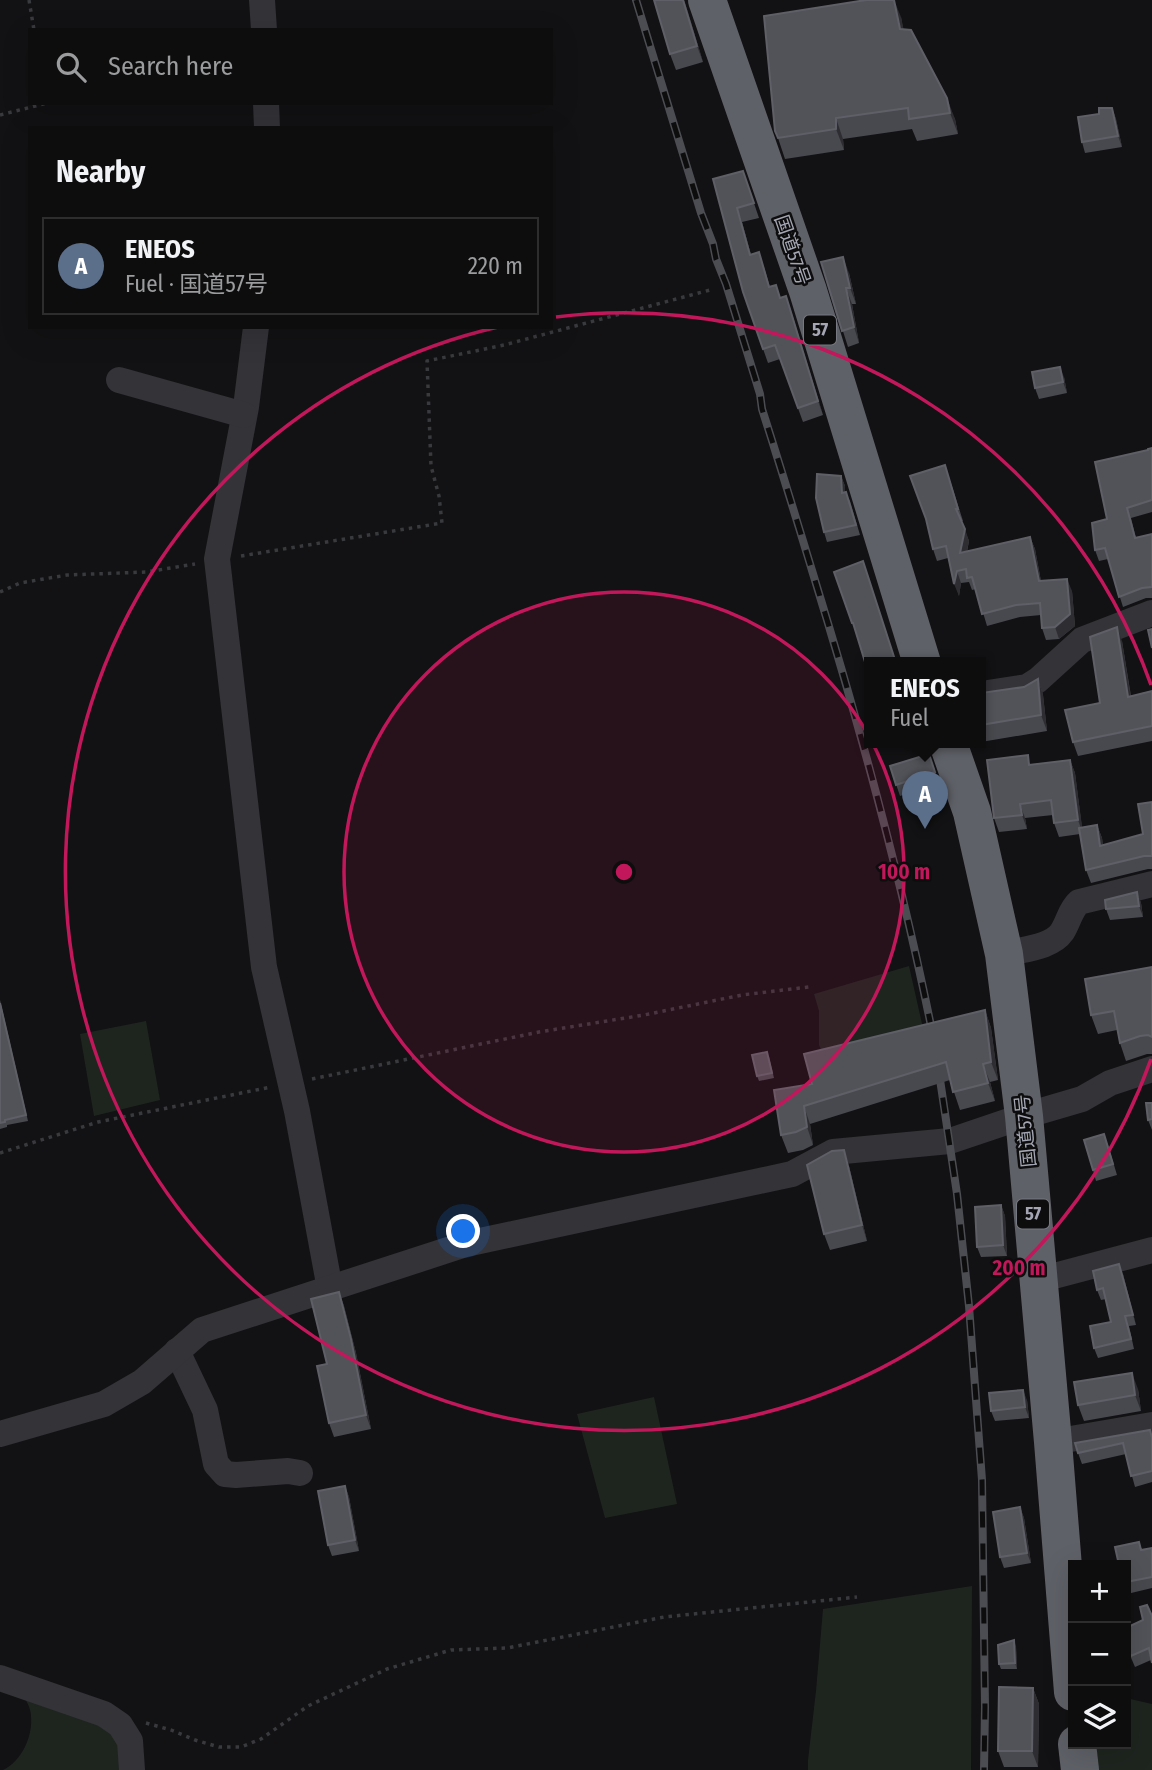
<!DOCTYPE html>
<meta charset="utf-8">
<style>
body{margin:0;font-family:"Fira Sans Condensed","Noto Sans JP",sans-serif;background:#1c1b1c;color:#f1f3f6}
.controls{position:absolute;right:21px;bottom:21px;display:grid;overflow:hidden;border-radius:0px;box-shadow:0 7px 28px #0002}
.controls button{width:63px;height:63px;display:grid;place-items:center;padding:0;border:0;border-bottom:2px solid #2e2d2e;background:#0e0d0e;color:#f1f3f6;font:35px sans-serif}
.you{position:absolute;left:464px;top:1232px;width:24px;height:24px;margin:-18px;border:5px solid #fff;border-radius:50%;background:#1a73e8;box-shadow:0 0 0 10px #1a73e833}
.badge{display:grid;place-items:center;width:46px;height:46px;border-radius:50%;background:#d93025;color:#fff;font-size:23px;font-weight:700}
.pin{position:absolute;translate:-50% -58px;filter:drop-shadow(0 2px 4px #0008)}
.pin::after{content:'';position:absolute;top:37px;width:24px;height:21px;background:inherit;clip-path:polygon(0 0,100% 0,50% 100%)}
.popup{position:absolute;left:864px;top:657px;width:122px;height:91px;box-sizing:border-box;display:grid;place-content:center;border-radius:0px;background:#0e0d0e;filter:drop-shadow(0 2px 5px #0005);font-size:23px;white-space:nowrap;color:#9b9c9e}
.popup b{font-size:26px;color:#f1f3f6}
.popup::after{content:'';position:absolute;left:50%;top:100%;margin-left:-14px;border:14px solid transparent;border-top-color:#0e0d0e}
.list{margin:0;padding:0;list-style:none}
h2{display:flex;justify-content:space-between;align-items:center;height:91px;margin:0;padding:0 28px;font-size:30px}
h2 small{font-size:23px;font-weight:400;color:#9b9c9e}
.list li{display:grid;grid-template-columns:46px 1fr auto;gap:21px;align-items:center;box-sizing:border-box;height:98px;margin:0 14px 14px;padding:0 14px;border:2px solid #2e2d2e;border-radius:0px}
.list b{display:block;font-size:26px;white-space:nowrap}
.list p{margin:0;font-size:23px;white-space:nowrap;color:#9b9c9e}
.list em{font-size:23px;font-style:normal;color:#9b9c9e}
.icon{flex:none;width:38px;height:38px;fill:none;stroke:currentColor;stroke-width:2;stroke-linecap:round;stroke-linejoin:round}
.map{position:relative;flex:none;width:1152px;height:1770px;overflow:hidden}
.search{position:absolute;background:#0e0d0e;box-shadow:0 7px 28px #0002;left:28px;top:28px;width:525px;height:77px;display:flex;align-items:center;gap:18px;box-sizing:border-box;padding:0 24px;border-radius:0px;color:#9b9c9e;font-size:26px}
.panel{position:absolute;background:#0e0d0e;box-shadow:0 7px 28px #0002;left:28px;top:126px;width:525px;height:203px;border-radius:0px}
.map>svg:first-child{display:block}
.green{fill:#1e251f}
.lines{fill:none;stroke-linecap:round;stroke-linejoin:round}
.path{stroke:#393a3e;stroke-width:3.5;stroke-dasharray:3.5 5;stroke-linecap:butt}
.minor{stroke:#333338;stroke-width:26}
.highway{stroke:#5f6168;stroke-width:38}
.rail-casing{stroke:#4c4d52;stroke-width:8}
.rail{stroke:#0d0d0e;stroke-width:5;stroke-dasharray:16;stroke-linecap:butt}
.wall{fill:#48494e}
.shaded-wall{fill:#2e2e32}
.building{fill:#525359;stroke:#5f6067;stroke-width:2}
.ring{fill:none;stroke:#c2185b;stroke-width:3.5}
.labels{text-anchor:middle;stroke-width:5;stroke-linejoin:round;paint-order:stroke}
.shield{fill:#0d0d0e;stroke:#777982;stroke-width:2}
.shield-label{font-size:18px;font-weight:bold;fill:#a4a7b3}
.street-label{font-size:19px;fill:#a4a7b3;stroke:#0d0d0e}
.centre{fill:#c2185b;stroke:#0d0d0e;stroke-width:3.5}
.ring-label{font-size:21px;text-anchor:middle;font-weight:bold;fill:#c2185b;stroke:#0d0d0e;stroke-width:5;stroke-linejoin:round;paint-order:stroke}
</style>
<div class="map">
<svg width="1152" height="1770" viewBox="0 0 1152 1770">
<rect width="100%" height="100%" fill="#121113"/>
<g class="green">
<path d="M909 966 925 1037 826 1062 819 1045V1011L814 994Z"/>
<path d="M146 1021 160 1100 94 1116 80 1034Z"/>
<path d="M654 1397 677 1504 605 1518 577 1414Z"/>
<path d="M972 1586 971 1770H808V1760L816 1691 823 1609Z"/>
<path d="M23 1694 109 1728 118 1740 125 1770H3C22 1761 33 1736 31 1716 31 1708 26 1701 23 1694Z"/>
<path d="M1126 1698 1152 1704V1770H1095L1093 1744H1126Z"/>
</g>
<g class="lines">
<g class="path">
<path d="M29 0 34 30"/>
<path d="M0 115 47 103"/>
<path d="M241 556 442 523 439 496 431 466 427 361 504 345 710 290"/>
<path d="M0 592 20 583 67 575 146 572 195 564"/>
<path d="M312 1079 539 1032 644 1015 742 995 809 987"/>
<path d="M0 1153 98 1122 271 1087"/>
<path d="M146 1723 171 1730 195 1740 219 1747H241L261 1739 308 1706 387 1669 451 1650 507 1648 664 1617 857 1597"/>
</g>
<g class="minor">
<path d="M262 0 264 30"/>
<path d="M266 103 267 128"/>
<path d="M256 327 246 407 217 559 264 967 297 1111 330 1289"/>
<path d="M119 380 244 415"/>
<path d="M981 694 1027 687 1038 680 1082 640 1152 613"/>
<path d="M1004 954C1022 949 1051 948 1062 932 1069 921 1070 910 1079 902L1152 884"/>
<path d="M1039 1280 1152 1250"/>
<path d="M177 1351 205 1410 216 1464 225 1474 236 1475 288 1471 300 1473"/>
<path d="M0 1434 104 1404 142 1382 202 1330 466 1244 792 1174 833 1152 950 1141 1024 1116 1082 1099 1110 1083 1152 1069"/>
<path d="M1053 1442 1152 1425"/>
<path d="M0 1678 104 1714 120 1725 130 1741 132 1770"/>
</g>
<g class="highway">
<path d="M707 0 808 291 922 663"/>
<path d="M948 743 972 812 1004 954 1024 1116 1053 1442 1073 1692"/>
<path d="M1077 1744 1080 1770"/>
</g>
<g class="rail-casing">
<g id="rail">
<path d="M636 0 701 213 713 244 716 259 726 284 760 394 762 409C780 465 797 521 814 577 861 730 903 884 934 1041"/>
<path d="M938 1066 957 1194 969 1306 982 1480 985 1707 984 1770"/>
</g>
</g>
<use href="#rail" class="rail"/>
</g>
<g class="wall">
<path d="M684 0 703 62 676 70 670 54Z"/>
<path d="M901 17 903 29 955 119 958 134 917 141 912 129 843 139 844 150 785 159 778 138Z"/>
<path d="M1112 108 1116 119 1122 147 1085 153 1082 142 1099 114Z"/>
<path d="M743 171 759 218 742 222 751 255 764 267 770 287 781 298 786 296 823 415 803 422 780 359 768 363 743 292 713 179Z"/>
<path d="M821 262 849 273 856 304H852L859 343 848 347Z"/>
<path d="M1064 377 1067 393 1039 399 1035 388Z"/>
<path d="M1152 448V512L1131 518 1136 538 1152 534V598H1146L1123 607 1108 559 1099 561 1095 550 1107 519 1148 450Z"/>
<path d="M841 476 845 486V492L850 501 860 535 827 542 824 532Z"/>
<path d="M949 477 963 521H961L969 541 967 552 1030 537 1035 549 1041 581 1072 591 1075 626 1059 639 1046 640 1042 628 1041 615 1020 617 987 626 976 589 972 590 969 582 961 583 959 596 948 558 937 561 933 549Z"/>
<path d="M1122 641 1131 696 1152 691V741L1078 756 1073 742 1100 703Z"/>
<path d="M1038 679 1043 695 1047 731 981 742V693L1024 687Z"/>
<path d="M929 754 939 783 900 796 890 766Z"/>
<path d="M1070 760 1075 773 1082 828 1097 825 1102 838 1103 846 1143 834 1152 802V869H1148L1091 883 1086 870 1080 834 1059 837 1054 823 1053 815 1025 818 1027 829 999 832 994 818 1032 765Z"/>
<path d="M1137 892 1141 903 1143 917 1110 920 1106 909Z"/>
<path d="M1152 967V1054H1147L1126 1061 1120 1043 1117 1030 1098 1034 1091 1015Z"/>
<path d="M0 1000 28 1121 7 1125V1127L0 1129Z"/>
<path d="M985 1010 991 1028 998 1080 990 1082 995 1101 960 1110 950 1080 810 1124 813 1145 803 1150 788 1153 781 1135 812 1084Z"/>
<path d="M769 1057 774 1078 759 1081 757 1076Z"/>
<path d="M1152 1103V1130L1148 1120Z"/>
<path d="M1108 1145 1117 1175 1096 1181 1093 1170Z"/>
<path d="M849 1166 867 1241 830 1250 824 1234Z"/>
<path d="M1001 1205 1005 1216 1007 1256 981 1257 977 1247Z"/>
<path d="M1123 1274 1136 1325 1129 1326 1134 1349 1098 1358 1094 1348 1111 1322 1106 1299 1101 1300 1097 1290Z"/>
<path d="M339 1292 344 1306 356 1353 371 1429 334 1437 329 1423 327 1364Z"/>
<path d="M1138 1389 1141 1411 1084 1421 1078 1405Z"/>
<path d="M1027 1400 1029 1418 995 1421 991 1411Z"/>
<path d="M1150 1430 1152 1435V1482L1135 1487 1126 1454 1082 1464 1078 1453Z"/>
<path d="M345 1486 349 1497 359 1551 332 1556 328 1545Z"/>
<path d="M1020 1507 1024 1518 1031 1563 1004 1568 1000 1557Z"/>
<path d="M1139 1542 1142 1550 1152 1548V1588L1127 1594 1126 1565Z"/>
<path d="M1152 1616 1151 1660 1135 1667 1126 1646V1628Z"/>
<path d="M1016 1646 1017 1669H1001L999 1664Z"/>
<path d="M1033 1688 1039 1704 1038 1767H1004L998 1751Z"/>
</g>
<g class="shaded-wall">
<path d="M684 0 688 12 703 62 697 46Z"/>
<path d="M894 0 901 17 908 50 900 29Z"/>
<path d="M947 98 955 119 958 134 950 113Z"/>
<path d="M1112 108 1116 119 1122 147 1118 136Z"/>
<path d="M836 118 843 139 844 150 836 129Z"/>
<path d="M737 208 742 222 755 269 750 255Z"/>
<path d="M843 257 849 273 856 304 850 288Z"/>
<path d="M846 288 852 304 859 343 854 327Z"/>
<path d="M786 296 791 310 823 415 818 401Z"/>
<path d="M1060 367 1064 377 1067 393 1063 382Z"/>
<path d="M841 476 845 486V502L842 493Z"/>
<path d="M965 529 969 541 964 565 960 553Z"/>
<path d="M1030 537 1035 549 1043 593 1039 581Z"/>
<path d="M957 571 961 583 959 596 954 584Z"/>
<path d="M1067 579 1072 591 1075 626 1059 639 1055 627Z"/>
<path d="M1117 627 1122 641 1133 711 1128 697Z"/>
<path d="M1038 679 1043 695 1047 731 1041 715Z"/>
<path d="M1070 760 1075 773 1083 834 1078 820Z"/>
<path d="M1020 804 1025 818 1027 829 1022 815Z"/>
<path d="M1097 825 1102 838 1105 859 1100 846Z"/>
<path d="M1137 892 1141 903 1143 917 1139 906Z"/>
<path d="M0 1000 28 1121 0 1003Z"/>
<path d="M985 1010 991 1028 998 1080 991 1062Z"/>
<path d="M983 1064 990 1082 995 1101 988 1083Z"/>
<path d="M804 1106 810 1124 813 1145 807 1127Z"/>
<path d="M844 1150 849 1166 867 1241 862 1225Z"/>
<path d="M1001 1205 1005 1216 1007 1256 1003 1245Z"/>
<path d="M1119 1264 1123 1274 1136 1325 1133 1315Z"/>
<path d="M339 1292 344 1306 356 1353 371 1429 366 1415Z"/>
<path d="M1132 1373 1138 1389 1141 1411 1135 1395Z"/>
<path d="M1023 1390 1027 1400 1029 1418 1025 1407Z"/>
<path d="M345 1486 349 1497 359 1551 355 1540Z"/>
<path d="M1020 1507 1024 1518 1031 1563 1027 1553Z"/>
<path d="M1014 1640 1016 1646 1017 1669 1015 1663Z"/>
<path d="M1033 1688 1039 1704 1038 1767 1032 1751Z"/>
</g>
<g class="building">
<path d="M654 0H683L697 46 670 54Z"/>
<path d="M866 0H894L900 29 911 30 947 98 950 113 909 119 908 108 836 118V129L778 138 775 131 764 16Z"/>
<path d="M1099 108H1112L1118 136 1082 142 1078 117 1099 114Z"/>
<path d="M743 171 754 203 737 208 750 255 759 252 769 287 776 285 780 298 786 296 818 401 798 408 775 345 763 349 743 292 713 179Z"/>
<path d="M843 257 850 288H846L854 327 842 331 821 262Z"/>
<path d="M1060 367 1063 382 1035 388 1032 372Z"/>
<path d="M1152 448V500L1127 508 1135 538 1152 534V587L1142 588 1119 597 1105 548 1095 550 1092 523 1107 519 1095 462 1148 450V449Z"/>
<path d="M945 465 958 509H956L965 529 960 553 1030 537 1039 581 1067 579 1070 614 1055 627 1042 628 1040 603 1016 605 982 614 972 577 967 578 966 569 957 571 954 584 946 546 933 549 926 519 910 476Z"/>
<path d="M817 474 841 476 842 493 846 492 856 525 824 532 816 498Z"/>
<path d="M863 561 896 663H869V675L853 623H852L834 572Z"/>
<path d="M1117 627 1128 697 1152 691V726L1073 742 1065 710 1100 703 1090 637Z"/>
<path d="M1152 629V648L1148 630Z"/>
<path d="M1038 679 1041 715 981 725V693L1024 687Z"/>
<path d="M929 754 935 772 896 785 890 766Z"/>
<path d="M1028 755 1029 765 1070 760 1078 820 1054 823 1051 800 1020 804 1022 815 994 818 987 760Z"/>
<path d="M1152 802V856H1144L1086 870 1079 828 1097 825 1100 846 1143 834 1138 804Z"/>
<path d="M1137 892 1139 906 1106 909 1105 900Z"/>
<path d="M1152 967V1037L1148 1035 1140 1036 1120 1043 1114 1011 1091 1015 1085 979Z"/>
<path d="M0 1003 26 1115 5 1120V1122L0 1123Z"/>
<path d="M985 1010 991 1062 983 1064 988 1083 953 1092 946 1062 804 1106 807 1127 796 1132 781 1135 774 1090 812 1084 804 1054Z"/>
<path d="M767 1052 772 1073 757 1076 752 1055Z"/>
<path d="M1146 1103H1152V1119L1148 1120Z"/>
<path d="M1104 1134 1113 1164 1093 1170 1084 1140Z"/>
<path d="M844 1150 862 1225 824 1234 807 1165 832 1151Z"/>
<path d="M1001 1205 1003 1245 977 1247 975 1207Z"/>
<path d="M1119 1264 1133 1315 1125 1316 1131 1339 1094 1348 1090 1326 1111 1322 1103 1288 1097 1290 1093 1271Z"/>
<path d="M339 1292 351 1339 366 1415 329 1423 317 1366 327 1364 311 1299Z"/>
<path d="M1132 1373 1135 1395 1078 1405 1074 1382Z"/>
<path d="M1023 1390 1025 1407 991 1411 989 1393Z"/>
<path d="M1150 1430 1152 1438V1471L1131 1476 1123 1443 1078 1453 1075 1443Z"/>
<path d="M345 1486 355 1540 328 1545 318 1491Z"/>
<path d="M1020 1507 1027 1553 1000 1557 993 1512Z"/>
<path d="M1139 1542 1141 1550 1152 1548V1577L1126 1582V1565H1119L1115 1547Z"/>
<path d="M1147 1605 1152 1616V1663L1149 1648 1131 1656 1126 1644V1628L1143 1620 1140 1607Z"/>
<path d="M1014 1640 1015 1663 999 1664 998 1645Z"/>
<path d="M999 1687 1033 1688 1032 1751H998Z"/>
</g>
<circle cx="624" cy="872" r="280" fill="#c2185b" fill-opacity=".12"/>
<g class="ring">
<circle cx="624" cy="872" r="280"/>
<path d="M1151 1059A559 559 0 1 1 498 327M556 317A559 559 0 0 1 1151 685"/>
</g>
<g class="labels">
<g class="shield">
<rect x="804" y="315.5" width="32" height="29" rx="5"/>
<rect x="1017" y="1199.5" width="32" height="29" rx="5"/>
</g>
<g class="shield-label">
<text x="820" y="336">57</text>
<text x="1033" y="1220">57</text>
</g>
<g class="street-label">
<text transform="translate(793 250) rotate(71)" y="7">国道57号</text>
<text transform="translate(1025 1131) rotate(-96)" y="7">国道57号</text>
</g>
</g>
<circle cx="624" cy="872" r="10" class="centre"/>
<g class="ring-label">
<text x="904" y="879">100 m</text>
<text x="1019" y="1275">200 m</text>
</g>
</svg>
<div class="controls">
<button>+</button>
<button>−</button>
<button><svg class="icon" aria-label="layers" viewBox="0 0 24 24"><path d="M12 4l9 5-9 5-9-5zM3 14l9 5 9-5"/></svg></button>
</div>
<div class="you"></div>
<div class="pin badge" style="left:925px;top:829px;background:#5c6f8a">A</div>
<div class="popup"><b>ENEOS</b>Fuel</div>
<div class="search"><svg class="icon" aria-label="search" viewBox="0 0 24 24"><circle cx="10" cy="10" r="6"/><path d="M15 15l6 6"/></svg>Search here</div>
<section class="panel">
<h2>Nearby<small></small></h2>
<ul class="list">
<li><span class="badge" style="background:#5c6f8a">A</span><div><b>ENEOS</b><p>Fuel · 国道57号</p></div><em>220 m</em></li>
</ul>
</section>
</div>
